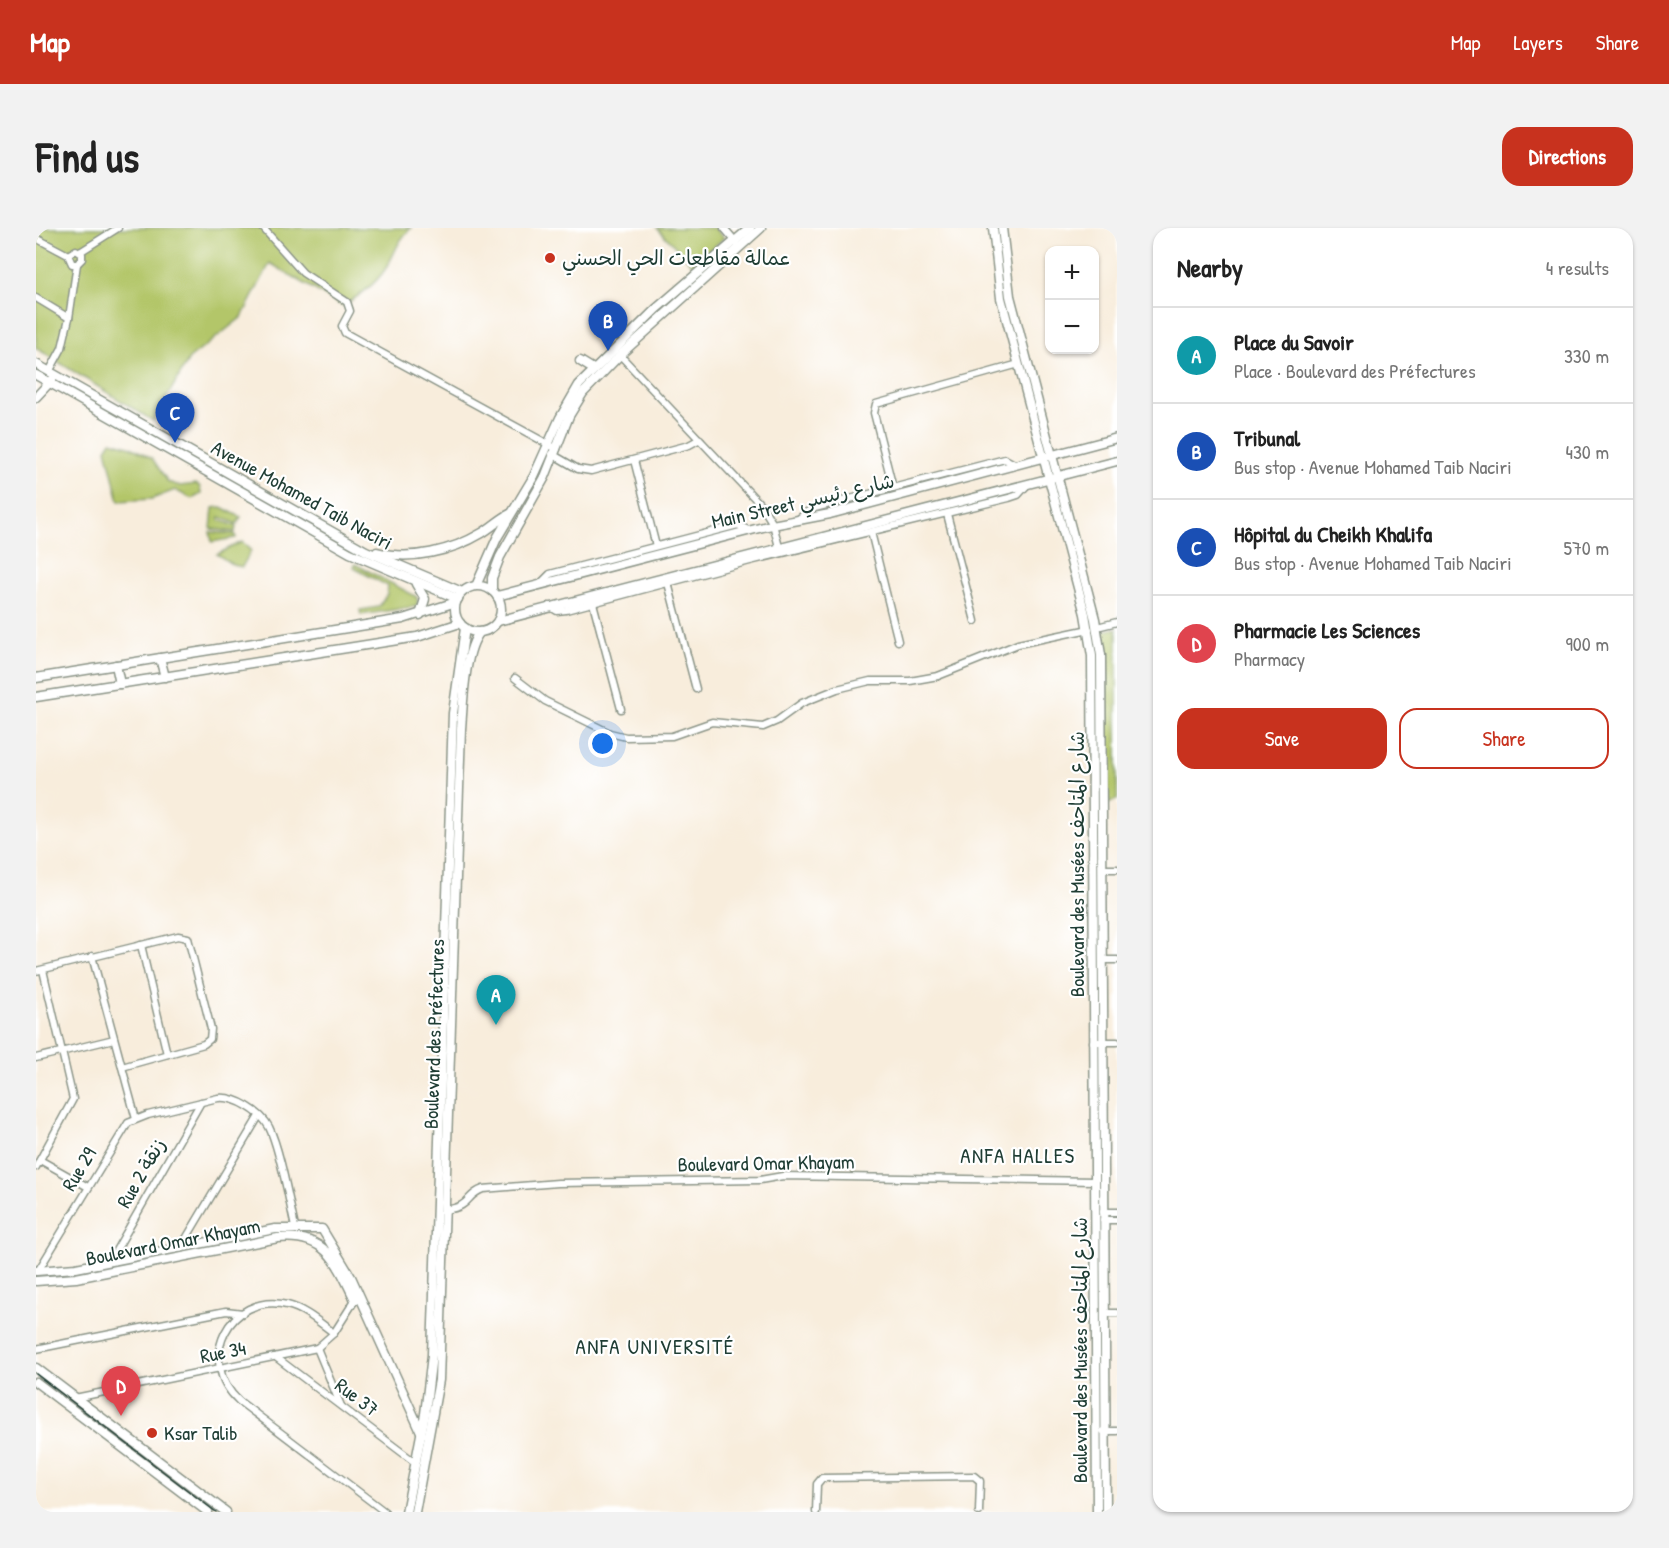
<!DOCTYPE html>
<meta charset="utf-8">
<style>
body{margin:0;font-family:"Patrick Hand","Playpen Sans Arabic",sans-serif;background:#f2f2f2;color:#222}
.controls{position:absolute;right:18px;top:18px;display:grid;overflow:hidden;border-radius:12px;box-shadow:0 2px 4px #0004}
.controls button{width:54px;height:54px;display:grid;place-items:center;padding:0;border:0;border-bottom:2px solid #e0e0e0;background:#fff;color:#222;font:30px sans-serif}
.you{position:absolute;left:567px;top:516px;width:21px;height:21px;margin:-15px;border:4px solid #fff;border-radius:50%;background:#1a73e8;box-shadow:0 0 0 9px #1a73e833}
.badge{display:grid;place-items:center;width:39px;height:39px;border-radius:50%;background:#c8321e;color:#fff;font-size:20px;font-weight:700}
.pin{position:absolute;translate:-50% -50px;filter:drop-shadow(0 2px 3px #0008)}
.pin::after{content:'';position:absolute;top:32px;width:21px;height:18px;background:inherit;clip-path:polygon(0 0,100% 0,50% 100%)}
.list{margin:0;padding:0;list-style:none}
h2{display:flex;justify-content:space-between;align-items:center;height:78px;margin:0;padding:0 24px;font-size:26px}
h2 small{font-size:20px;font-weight:400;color:#767676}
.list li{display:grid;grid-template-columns:39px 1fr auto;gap:18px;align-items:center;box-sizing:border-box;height:96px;padding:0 24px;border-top:2px solid #e0e0e0}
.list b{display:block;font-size:22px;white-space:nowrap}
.list p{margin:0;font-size:20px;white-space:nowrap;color:#767676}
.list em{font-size:20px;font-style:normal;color:#767676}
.actions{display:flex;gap:12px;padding:18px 24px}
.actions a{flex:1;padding:14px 0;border:2px solid #c8321e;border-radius:18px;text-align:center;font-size:21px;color:#c8321e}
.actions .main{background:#c8321e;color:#fff}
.map{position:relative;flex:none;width:1081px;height:1284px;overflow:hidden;border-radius:18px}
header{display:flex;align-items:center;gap:36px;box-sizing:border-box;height:84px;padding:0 30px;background:#c8321e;color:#fff}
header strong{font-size:28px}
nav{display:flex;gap:33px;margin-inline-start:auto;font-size:21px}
.intro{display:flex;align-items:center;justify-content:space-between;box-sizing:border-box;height:144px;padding:0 36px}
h1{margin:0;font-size:42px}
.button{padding:15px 27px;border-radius:18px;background:#c8321e;color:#fff;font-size:21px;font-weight:700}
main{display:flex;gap:36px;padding:0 36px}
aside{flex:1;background:#fff;border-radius:18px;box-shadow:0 2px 4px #0004}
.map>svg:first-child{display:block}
.green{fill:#b3c669;stroke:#69824e;stroke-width:1.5}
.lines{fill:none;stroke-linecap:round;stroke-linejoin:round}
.street-casing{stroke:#8c9588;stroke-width:9}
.secondary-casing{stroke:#8c9588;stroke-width:11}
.street{stroke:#fff;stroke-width:6}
.secondary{stroke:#fff;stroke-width:8}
.tram{stroke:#1f3d34;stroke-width:1.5}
.poi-dot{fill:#c8321e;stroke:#fff;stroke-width:2}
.labels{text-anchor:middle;stroke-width:4.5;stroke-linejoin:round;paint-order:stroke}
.poi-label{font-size:20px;fill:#1f3d34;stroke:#fff;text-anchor:start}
.street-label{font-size:20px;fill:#1f3d34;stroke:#fff}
.neighbourhood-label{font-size:21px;letter-spacing:1.5px;fill:#1f3d34;stroke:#fff}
</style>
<header>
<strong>Map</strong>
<nav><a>Map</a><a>Layers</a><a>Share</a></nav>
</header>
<div class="intro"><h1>Find us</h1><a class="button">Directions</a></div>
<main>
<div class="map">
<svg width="1081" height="1284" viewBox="0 0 1081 1284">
<rect width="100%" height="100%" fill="#fff"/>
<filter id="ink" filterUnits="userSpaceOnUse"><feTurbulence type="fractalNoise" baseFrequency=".0167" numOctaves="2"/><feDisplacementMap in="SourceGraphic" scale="12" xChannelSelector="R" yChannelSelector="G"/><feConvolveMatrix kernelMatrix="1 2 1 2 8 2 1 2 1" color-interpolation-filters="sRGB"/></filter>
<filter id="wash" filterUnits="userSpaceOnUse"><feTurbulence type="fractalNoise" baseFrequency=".008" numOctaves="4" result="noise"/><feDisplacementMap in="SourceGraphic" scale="24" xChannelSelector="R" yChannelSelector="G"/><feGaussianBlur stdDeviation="1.35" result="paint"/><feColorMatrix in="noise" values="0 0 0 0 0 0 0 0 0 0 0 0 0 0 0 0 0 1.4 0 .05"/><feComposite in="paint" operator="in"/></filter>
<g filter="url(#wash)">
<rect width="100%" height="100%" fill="#f8eddc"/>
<g class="green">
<path d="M0 0H375C359 16 361 23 350 40 340 56 322 69 306 78L234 35 206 89 153 131 117 193 0 120Z"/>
<path d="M621 0H679L688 10 657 37Z"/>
<path d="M75 213 93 218 116 230 132 254 144 258 160 256 164 259 165 266 156 271 139 262 116 271 83 273 70 221Z"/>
<path d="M185 279 205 289 201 296 184 289 183 292 200 298 199 304 175 301 177 280Z"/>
<path d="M174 304 199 306 200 310 176 314Z"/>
<path d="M206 314 215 323 206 339 197 337 181 326Z"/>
<path d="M319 336 381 369 382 378 325 387 324 382 343 379 351 366 352 358 318 340Z"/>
<path d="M1081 400V572L1071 575 1070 426 1067 403Z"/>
</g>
</g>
<g filter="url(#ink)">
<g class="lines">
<g class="street-casing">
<g id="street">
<path d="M227 0 267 45 311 74 314 83 306 98 309 105 521 221"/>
<path d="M688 0 700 14"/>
<path d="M0 10 32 27 36 36H41L46 31V26L40 22 32 27"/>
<path d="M44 24 82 0"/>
<path d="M0 70 33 90 26 120 13 144"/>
<path d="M33 90 41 36"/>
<path d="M584 127 726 278 737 296 743 319"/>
<path d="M516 226 542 241 555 243 653 217 664 211"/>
<path d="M598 232 620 318"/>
<path d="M857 260 838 185 840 176 983 136"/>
<path d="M911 286 939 393"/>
<path d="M761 292 775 281 969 231 980 237"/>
<path d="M835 304 862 413"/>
<path d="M632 355 660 461"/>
<path d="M503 357 514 346 702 297 712 302"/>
<path d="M557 375 585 481"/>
<path d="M513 378 521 383 530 382 714 333 973 270 982 267 992 256"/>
<path d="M1061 399 1081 394"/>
<path d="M479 450 509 473 574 505 590 509 636 508 676 494 727 499 741 493 766 475 801 461 834 453H874L902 448 982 416 1053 401"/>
<path d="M1067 641H1081"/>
<path d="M105 717 131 826"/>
<path d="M56 728 100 891"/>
<path d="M1067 732H1081"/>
<path d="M0 743 142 708 152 710 175 801 174 811 168 816 86 839"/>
<path d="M1057 814H1081"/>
<path d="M0 830 78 811"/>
<path d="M4 932 52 959"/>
<path d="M0 939 37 871 7 742"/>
<path d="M409 982C437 978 428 968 447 961L522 955 724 952 747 948 1059 953"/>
<path d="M1067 984H1081"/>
<path d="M1067 992H1081"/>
<path d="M145 1019 223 888"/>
<path d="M74 1033 165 874"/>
<path d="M2 1043 92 895 112 887 182 870C200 868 225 884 233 899 244 921 253 973 259 999"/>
<path d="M1069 1085H1081"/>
<path d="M298 1105C284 1095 269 1081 251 1077 193 1064 159 1133 203 1173L349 1284"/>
<path d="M281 1120 305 1178"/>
<path d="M0 1121 190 1083 207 1085"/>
<path d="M241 1130 380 1235"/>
<path d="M39 1170 281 1120 298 1105 319 1072"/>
<path d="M1067 1203H1081"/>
<path d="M780 1284 781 1256 786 1250 938 1248 944 1253 943 1284"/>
</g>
</g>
<g class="secondary-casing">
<g id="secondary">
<path d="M957 0 965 70 1049 386 1056 428 1061 1284"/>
<path d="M966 0 974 68 1059 391 1065 427 1070 1284"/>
<path d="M544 133 557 141"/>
<path d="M0 136 330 323 426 364"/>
<path d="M0 147 314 325 422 371"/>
<path d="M0 169 16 152"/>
<path d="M341 324C375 333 416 323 446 305 456 299 464 291 474 286"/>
<path d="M380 356 389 371 384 387"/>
<path d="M440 358 461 310 498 248 524 190 543 157 620 81 714 0"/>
<circle cx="442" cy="381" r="23"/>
<path d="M456 362V350L464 329 509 249 533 188 547 165 584 127 725 0"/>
<path d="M461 368 731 298 794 286 1081 210"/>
<path d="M462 393 1081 233"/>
<path d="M124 430 129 449"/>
<path d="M80 437 84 456"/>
<path d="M0 450 367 391 420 374"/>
<path d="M0 469 381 409 424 395"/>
<path d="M0 1043 40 1040 239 1001H286L315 1049 386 1206"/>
<path d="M0 1053 40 1050 242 1010C290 1005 301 1034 319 1072"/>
<path d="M0 1140 190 1284"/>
<path d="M0 1154 172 1284"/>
<path d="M370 1284 389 1186 396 1127 417 485 429 400"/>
<path d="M379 1284 403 1152 425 501C427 477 428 422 444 404"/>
</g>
</g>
<use href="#street" class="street"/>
<use href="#secondary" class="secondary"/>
<path class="tram" d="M0 1146 180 1284"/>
</g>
</g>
<g class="poi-dot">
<circle cx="514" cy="30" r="6"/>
<circle cx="116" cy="1205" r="6"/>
</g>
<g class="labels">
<g class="poi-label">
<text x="526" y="37">عمالة مقاطعات الحي الحسني</text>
<text x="128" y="1212">Ksar Talib</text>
</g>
<g class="street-label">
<text transform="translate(266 267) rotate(29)" y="7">Avenue Mohamed Taib Naciri</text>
<text transform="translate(767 273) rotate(-13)" y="7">Main Street شارع رئيسي</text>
<text transform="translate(1041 636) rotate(-90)" y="7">Boulevard des Musées شارع المتاحف</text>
<text transform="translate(398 806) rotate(-88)" y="7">Boulevard des Préfectures</text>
<text transform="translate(730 935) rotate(-1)" y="7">Boulevard Omar Khayam</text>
<text transform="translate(43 941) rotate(-59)" y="7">Rue 29</text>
<text transform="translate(105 945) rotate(-60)" y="7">Rue 2 زنقة</text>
<text transform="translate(137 1014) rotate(-11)" y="7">Boulevard Omar Khayam</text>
<text transform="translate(1044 1122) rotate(-90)" y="7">Boulevard des Musées شارع المتاحف</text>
<text transform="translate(187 1124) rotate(-11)" y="7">Rue 34</text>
<text transform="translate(321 1169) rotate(37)" y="7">Rue 37</text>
</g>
<g class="neighbourhood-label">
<text x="982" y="935">ANFA HALLES</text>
<text x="619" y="1126">ANFA UNIVERSITÉ</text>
</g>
</g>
</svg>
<div class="controls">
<button>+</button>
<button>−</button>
</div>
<div class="you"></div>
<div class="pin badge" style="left:460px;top:797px;background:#0f9aa8">A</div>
<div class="pin badge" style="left:572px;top:123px;background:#1a4fb4">B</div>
<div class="pin badge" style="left:139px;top:215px;background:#1a4fb4">C</div>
<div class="pin badge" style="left:85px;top:1188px;background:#e0444e">D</div>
</div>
<aside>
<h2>Nearby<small>4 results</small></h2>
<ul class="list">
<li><span class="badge" style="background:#0f9aa8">A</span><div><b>Place du Savoir</b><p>Place · Boulevard des Préfectures</p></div><em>330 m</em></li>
<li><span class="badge" style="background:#1a4fb4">B</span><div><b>Tribunal</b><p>Bus stop · Avenue Mohamed Taib Naciri</p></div><em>430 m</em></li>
<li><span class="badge" style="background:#1a4fb4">C</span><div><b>Hôpital du Cheikh Khalifa</b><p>Bus stop · Avenue Mohamed Taib Naciri</p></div><em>570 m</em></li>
<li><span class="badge" style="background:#e0444e">D</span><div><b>Pharmacie Les Sciences</b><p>Pharmacy</p></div><em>900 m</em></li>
</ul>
<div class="actions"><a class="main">Save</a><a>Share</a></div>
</aside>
</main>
